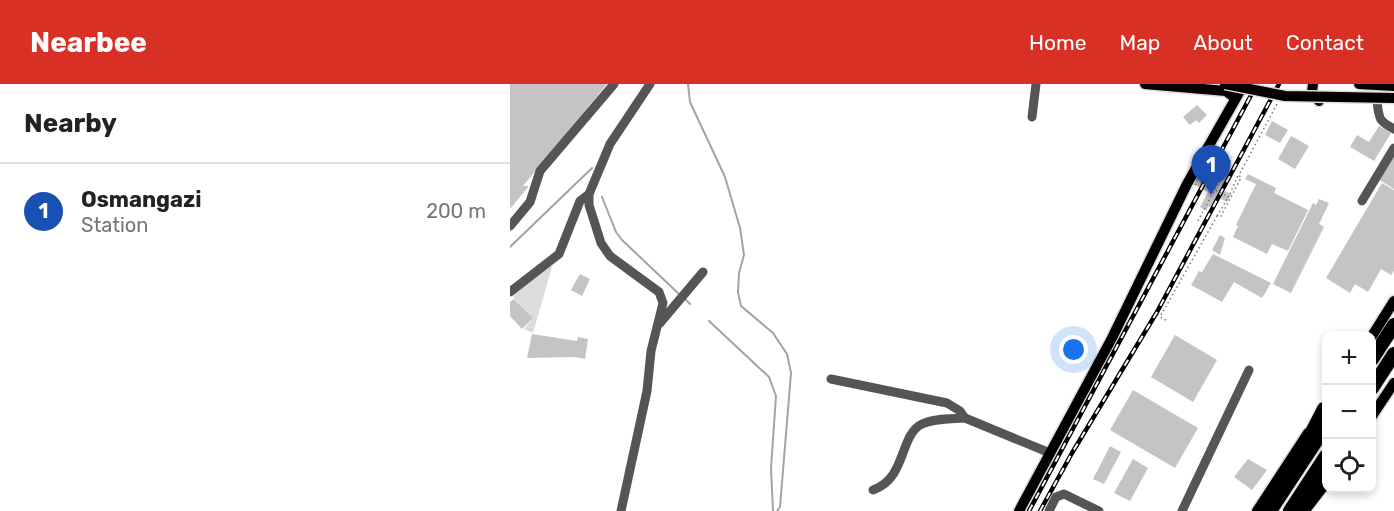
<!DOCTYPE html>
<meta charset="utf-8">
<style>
body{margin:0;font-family:Rubik,sans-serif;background:#f6f6f6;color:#222}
.controls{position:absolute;right:18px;bottom:18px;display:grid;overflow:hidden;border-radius:12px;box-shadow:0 3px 9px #0003}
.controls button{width:54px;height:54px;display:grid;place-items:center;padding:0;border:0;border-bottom:2px solid #e0e0e0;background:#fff;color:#222;font:30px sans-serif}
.you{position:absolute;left:564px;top:266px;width:21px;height:21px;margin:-15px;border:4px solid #fff;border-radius:50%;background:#1a73e8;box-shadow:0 0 0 9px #1a73e833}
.badge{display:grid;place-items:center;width:39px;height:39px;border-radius:50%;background:#d93025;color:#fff;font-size:20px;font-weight:700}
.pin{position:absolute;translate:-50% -50px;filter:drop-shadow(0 2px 3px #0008)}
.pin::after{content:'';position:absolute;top:32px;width:21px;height:18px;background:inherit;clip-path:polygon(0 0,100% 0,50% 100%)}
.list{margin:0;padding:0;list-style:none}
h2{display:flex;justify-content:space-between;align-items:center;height:78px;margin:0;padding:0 24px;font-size:26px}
h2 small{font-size:20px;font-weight:400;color:#767676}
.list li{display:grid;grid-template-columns:39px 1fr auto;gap:18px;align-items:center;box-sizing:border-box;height:96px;padding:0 24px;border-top:2px solid #e0e0e0}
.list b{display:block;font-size:22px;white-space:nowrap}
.list p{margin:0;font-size:20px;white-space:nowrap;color:#767676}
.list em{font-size:20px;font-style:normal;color:#767676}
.icon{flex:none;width:33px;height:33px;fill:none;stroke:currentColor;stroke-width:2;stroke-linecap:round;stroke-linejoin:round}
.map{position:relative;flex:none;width:884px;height:427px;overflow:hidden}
header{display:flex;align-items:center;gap:36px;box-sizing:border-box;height:84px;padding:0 30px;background:#d93025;color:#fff}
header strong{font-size:28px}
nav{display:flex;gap:33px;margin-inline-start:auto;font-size:21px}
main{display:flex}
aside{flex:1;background:#fff}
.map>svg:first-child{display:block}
.green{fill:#dcdcdc}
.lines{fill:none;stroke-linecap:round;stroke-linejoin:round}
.stream{stroke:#a3a3a3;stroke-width:2}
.building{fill:#c4c4c4}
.major-casing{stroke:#dbdbdb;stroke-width:13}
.highway-casing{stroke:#dbdbdb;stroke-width:16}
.path{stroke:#777;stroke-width:1.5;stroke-dasharray:1.5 3;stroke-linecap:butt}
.minor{stroke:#555;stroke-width:9}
.major{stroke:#000;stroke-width:10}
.highway{stroke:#000;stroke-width:14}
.rail-casing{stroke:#000;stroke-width:4.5}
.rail{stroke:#fff;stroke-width:2;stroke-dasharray:7;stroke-linecap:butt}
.major-bridge-casing{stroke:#dbdbdb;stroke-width:13;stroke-linecap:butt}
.path-bridge{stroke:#777;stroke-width:1.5;stroke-dasharray:1.5 3;stroke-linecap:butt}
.major-bridge{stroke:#000;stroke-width:10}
</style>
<header>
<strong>Nearbee</strong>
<nav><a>Home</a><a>Map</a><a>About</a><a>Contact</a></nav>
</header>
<main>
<aside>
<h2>Nearby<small></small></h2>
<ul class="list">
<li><span class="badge" style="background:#1a4fb4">1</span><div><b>Osmangazi</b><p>Station</p></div><em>200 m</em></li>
</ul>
</aside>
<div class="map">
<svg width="884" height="427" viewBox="0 0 884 427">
<rect width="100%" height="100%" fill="#fff"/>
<path class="green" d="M41 182 42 183 23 249 14 245 23 234 3 213 4 209Z"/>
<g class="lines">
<g class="stream">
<path d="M178 0 180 18 215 93 230 144 234 171 229 189 228 208 231 222 263 249 277 270 281 289 270 423 267 427"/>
<path d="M92 113 106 148 112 156 169 210"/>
<path d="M0 163 82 84"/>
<path d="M174 214 180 220"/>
<path d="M199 237 259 293 266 312 261 384 263 427"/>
</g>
</g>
<g class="building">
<path d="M0 0H97L13 102H19L0 125Z"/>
<path d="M687 21 697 31 689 39 686 36 680 41 673 33Z"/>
<path d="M762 37 778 46 770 59 755 51Z"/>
<path d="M869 42 881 49 864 77 840 63 847 51 859 58Z"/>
<path d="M781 52 799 62 785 85 768 75Z"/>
<path d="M884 69V105L868 95Z"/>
<path d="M712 87 720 91 712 106 721 110 717 118 707 113 703 122 698 123 696 127 690 123 698 108 683 100 687 93 702 101 707 91Z"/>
<path d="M738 90 766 104 764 109 798 126 778 167 762 160 757 170 723 153 728 142 726 141 746 100 735 95Z"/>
<path d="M872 99 884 106V187L881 191 871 185 858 208 845 200 840 209 816 194Z"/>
<path d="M809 115 819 119 809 140 814 143 781 209 763 200 803 119 806 121Z"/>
<path d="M710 151 715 154 710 171 702 166Z"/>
<path d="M703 170 761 199 752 214 724 198 712 218 681 201 689 187 692 188Z"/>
<path d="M70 190 80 195 72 212 61 206Z"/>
<path d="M4 215 23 234 12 245 0 232V218Z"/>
<path d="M22 250 67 257 68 253 78 255 75 275 65 273 17 274Z"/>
<path d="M665 251 707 276 683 318 641 293Z"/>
<path d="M623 306 688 344 665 384 600 346Z"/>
<path d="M600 362 611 368 594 400 583 395Z"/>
<path d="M623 375 638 384 620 417 604 409Z"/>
<path d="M738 375 757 386 742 406 724 393Z"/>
</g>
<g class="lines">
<g class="major-casing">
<g id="major">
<path d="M635 0 716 7 725 14"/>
<path d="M803 0 802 8 809 17"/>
<path d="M849 0 884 2"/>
<path d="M862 252 884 217"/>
<path d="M862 332 884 299"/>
<path d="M509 427 602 254 677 100 734 0"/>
<path d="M747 427 798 349"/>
</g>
</g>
<g class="highway-casing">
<g id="highway">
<path d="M862 275 884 241"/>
<path d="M862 304 884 270"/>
<path d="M797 358 814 325"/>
<path d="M760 427 816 342"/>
<path d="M780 427 816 372"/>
<path d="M792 427 816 396"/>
</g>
</g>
<g class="path">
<path d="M720 110 728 91"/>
<path d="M707 132 718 114"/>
<path d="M688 137 722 73"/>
<path d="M656 236 650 233 707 132H711L731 94 729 91 767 20"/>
</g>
<g class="minor">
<path d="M867 18C869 35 869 37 884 45"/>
<path d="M522 33 526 0"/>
<path d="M79 110V121L91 159 100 172 149 208 153 219 141 267 137 307 111 427"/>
<path d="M852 117 884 64"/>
<path d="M0 142 20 118 30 87 104 0"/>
<path d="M0 208 49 170 70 117 79 110 100 60 140 0"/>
<path d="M150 239 193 188"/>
<path d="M321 295 437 319 450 327 455 334 540 369"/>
<path d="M363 406C397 394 389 351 412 340 425 334 441 335 455 334"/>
<path d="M539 427 546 413 554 410 589 427"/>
<path d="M672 427 739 286"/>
</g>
<use href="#major" class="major"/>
<use href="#highway" class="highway"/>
<g class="rail-casing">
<g id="rail">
<path d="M519 427 747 0"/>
<path d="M530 427 562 369 647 228 769 0"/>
</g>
</g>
<use href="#rail" class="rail"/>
<g class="major-bridge-casing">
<path id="major-bridge" d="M715 0 775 12 884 14"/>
</g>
<path class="path-bridge" d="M685 101 687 96 718 113 720 110"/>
<use href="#major-bridge" class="major-bridge"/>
</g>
</svg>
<div class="controls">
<button>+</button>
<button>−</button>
<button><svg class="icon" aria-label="locate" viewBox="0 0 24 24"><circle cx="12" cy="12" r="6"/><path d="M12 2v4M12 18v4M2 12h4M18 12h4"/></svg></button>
</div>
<div class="you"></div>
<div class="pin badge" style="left:701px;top:111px;background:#1a4fb4">1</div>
</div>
</main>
